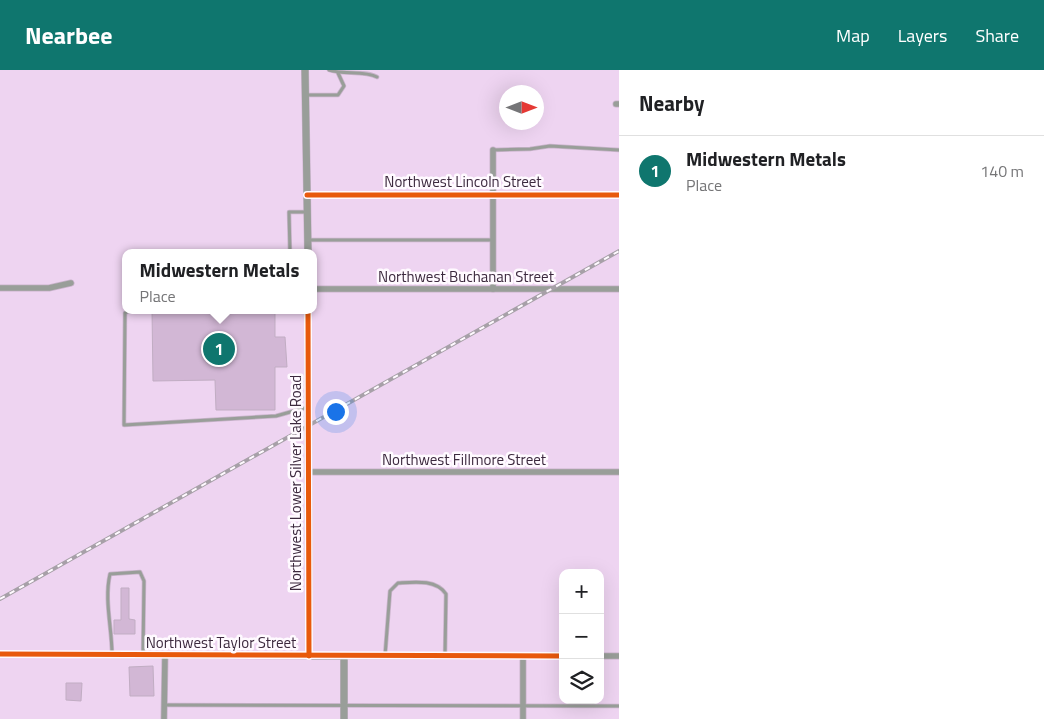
<!DOCTYPE html>
<meta charset="utf-8">
<style>
body{margin:0;font-family:"Titillium Web",sans-serif;background:#f2f2f2;color:#202124}
.controls{position:absolute;right:15px;bottom:15px;display:grid;overflow:hidden;border-radius:10px;box-shadow:0 5px 20px #0002}
.controls button{width:45px;height:45px;display:grid;place-items:center;padding:0;border:0;border-bottom:1px solid #e0e0e0;background:#fff;color:#202124;font:25px sans-serif}
.compass{position:absolute;left:499px;top:15px;width:45px;height:45px;border-radius:50%;background:#fff;box-shadow:0 5px 20px #0002;rotate:90deg}
.you{position:absolute;left:335px;top:341px;width:18px;height:18px;margin:-12px;border:4px solid #fff;border-radius:50%;background:#1a73e8;box-shadow:0 0 0 8px #1a73e833}
.badge{display:grid;place-items:center;width:32px;height:32px;border-radius:50%;background:#0f766e;color:#fff;font-size:16px;font-weight:700}
.pin{position:absolute;translate:-50% -50%;border:2px solid #fff;box-shadow:0 1px 5px #0006}
.popup{position:absolute;left:122px;top:179px;width:195px;height:65px;box-sizing:border-box;display:grid;place-content:center;border-radius:10px;background:#fff;filter:drop-shadow(0 1px 4px #0005);font-size:16px;white-space:nowrap;color:#757577}
.popup b{font-size:19px;color:#202124}
.popup::after{content:'';position:absolute;left:50%;top:100%;margin-left:-10px;border:10px solid transparent;border-top-color:#fff}
.list{margin:0;padding:0;list-style:none}
h2{display:flex;justify-content:space-between;align-items:center;height:65px;margin:0;padding:0 20px;font-size:21px}
h2 small{font-size:16px;font-weight:400;color:#757577}
.list li{display:grid;grid-template-columns:32px 1fr auto;gap:15px;align-items:center;box-sizing:border-box;height:70px;padding:0 20px;border-top:1px solid #e0e0e0}
.list b{display:block;font-size:19px;white-space:nowrap}
.list p{margin:0;font-size:16px;white-space:nowrap;color:#757577}
.list em{font-size:16px;font-style:normal;color:#757577}
.icon{flex:none;width:28px;height:28px;fill:none;stroke:currentColor;stroke-width:2;stroke-linecap:round;stroke-linejoin:round}
.map{position:relative;flex:none;width:619px;height:649px;overflow:hidden}
header{display:flex;align-items:center;gap:30px;box-sizing:border-box;height:70px;padding:0 25px;background:#0f766e;color:#fff}
header strong{font-size:24px}
nav{display:flex;gap:28px;margin-inline-start:auto;font-size:18px}
main{display:flex}
aside{flex:1;background:#fff}
.map>svg:first-child{display:block}
.building{fill:#d2b7d5;stroke:#c1adc3}
.lines{fill:none;stroke-linecap:round;stroke-linejoin:round}
.service-casing{stroke:#c9b4cb;stroke-width:4.5}
.minor-casing{stroke:#c9b4cb;stroke-width:7}
.tertiary-casing{stroke:#c9b4cb;stroke-width:8}
.service{stroke:#999e99;stroke-width:3}
.minor{stroke:#999e99;stroke-width:5.5}
.tertiary{stroke:#999e99;stroke-width:7}
.rail-casing{stroke:#a7a0a8;stroke-width:4}
.rail{stroke:#fffaff;stroke-width:2;stroke-dasharray:5.5;stroke-linecap:butt}
.cycleway-casing{stroke:#fffaff;stroke-width:8}
.cycleway{stroke:#e8590c;stroke-width:5}
.labels{text-anchor:middle;stroke-width:5;stroke-linejoin:round;paint-order:stroke}
.street-label{font-size:15px;fill:#3c293e;stroke:#fffaff}
</style>
<header>
<strong>Nearbee</strong>
<nav><a>Map</a><a>Layers</a><a>Share</a></nav>
</header>
<main>
<div class="map">
<svg width="619" height="649" viewBox="0 0 619 649">
<rect width="100%" height="100%" fill="#eed4f1"/>
<g class="building">
<path d="M152 240H275V267H285L287 297H275V340H216L215 310 153 311Z"/>
<path d="M121 518H129V549L135 550V564H114V550H121Z"/>
<path d="M153 596 154 626H130L129 597Z"/>
<path d="M66 613H82L81 631 66 630Z"/>
</g>
<g class="lines">
<g class="service-casing">
<g id="service">
<path d="M329 0C343 5 365 0 377 7"/>
<path d="M306 25H338L344 16 338 3"/>
<path d="M493 80 530 79 550 76 619 80"/>
<path d="M309 170H492"/>
<path d="M290 183 289 142H306"/>
<path d="M131 240 125 243 124 355 276 346 308 337"/>
<path d="M112 584C112 558 104 530 110 504L140 502 144 511 143 585"/>
<path d="M385 586 390 521 398 513C414 512 436 509 446 524L445 585"/>
<path d="M165 635 619 636"/>
</g>
</g>
<g class="minor-casing">
<g id="minor">
<path d="M616 34H619"/>
<path d="M493 80V219"/>
<path d="M307 125H619"/>
<path d="M0 218H49L71 213"/>
<path d="M313 219H619"/>
<path d="M309 402H619"/>
<path d="M0 584 309 586"/>
<path d="M344 586H563"/>
<path d="M600 586H619"/>
<path d="M164 649 165 586"/>
<path d="M523 649V586"/>
</g>
</g>
<g class="tertiary-casing">
<g id="tertiary">
<path d="M305 0 308 183"/>
<path d="M308 240 309 586H344V649"/>
</g>
</g>
<use href="#service" class="service"/>
<use href="#minor" class="minor"/>
<use href="#tertiary" class="tertiary"/>
<g class="rail-casing">
<path id="rail" d="M0 529 619 181"/>
</g>
<use href="#rail" class="rail"/>
<g class="cycleway-casing">
<g id="cycleway">
<path d="M307 125H619"/>
<path d="M308 240 309 586"/>
<path d="M0 584 563 586"/>
</g>
</g>
<use href="#cycleway" class="cycleway"/>
</g>
<g class="labels">
<g class="street-label">
<text x="463" y="117">Northwest Lincoln Street</text>
<text x="466" y="212">Northwest Buchanan Street</text>
<text x="464" y="395">Northwest Fillmore Street</text>
<text transform="translate(296 413) rotate(-90)" y="5">Northwest Lower Silver Lake Road</text>
<text x="221" y="578">Northwest Taylor Street</text>
</g>
</g>
</svg>
<div class="controls">
<button>+</button>
<button>−</button>
<button><svg class="icon" aria-label="layers" viewBox="0 0 24 24"><path d="M12 4l9 5-9 5-9-5zM3 14l9 5 9-5"/></svg></button>
</div>
<svg class="compass" viewBox="-18 -18 36 36"><path d="M0-13l5 13h-10z" fill="#e53935"/><path d="M0 13l5-13h-10z" fill="#757577"/></svg>
<div class="you"></div>
<div class="pin badge" style="left:219px;top:279px">1</div>
<div class="popup"><b>Midwestern Metals</b>Place</div>
</div>
<aside>
<h2>Nearby<small></small></h2>
<ul class="list">
<li><span class="badge">1</span><div><b>Midwestern Metals</b><p>Place</p></div><em>140 m</em></li>
</ul>
</aside>
</main>
